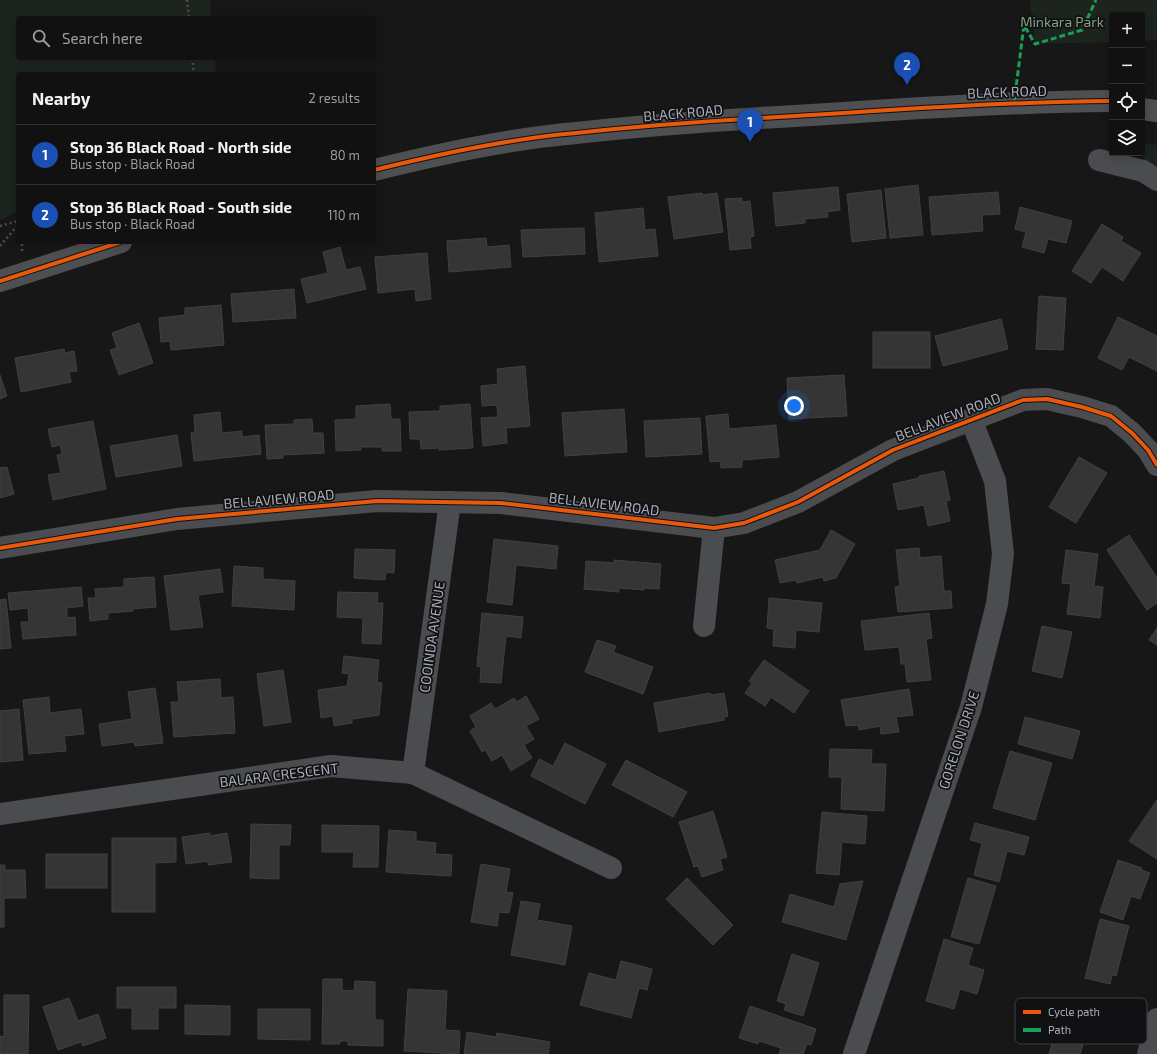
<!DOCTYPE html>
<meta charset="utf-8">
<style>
body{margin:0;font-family:"Exo 2",sans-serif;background:#1e1f1f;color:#f1f3f6}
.controls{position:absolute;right:12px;top:12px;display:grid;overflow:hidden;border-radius:4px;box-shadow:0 2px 10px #0003}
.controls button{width:36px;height:36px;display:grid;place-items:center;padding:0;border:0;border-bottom:1px solid #303131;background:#111;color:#f1f3f6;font:20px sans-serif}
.you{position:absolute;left:794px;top:406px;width:14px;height:14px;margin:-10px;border:3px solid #fff;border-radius:50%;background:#1a73e8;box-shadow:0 0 0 6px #1a73e833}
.badge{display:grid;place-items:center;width:26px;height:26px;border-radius:50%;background:#7c3aed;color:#fff;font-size:13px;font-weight:700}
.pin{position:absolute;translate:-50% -33px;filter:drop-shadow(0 1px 2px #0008)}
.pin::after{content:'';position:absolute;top:21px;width:14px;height:12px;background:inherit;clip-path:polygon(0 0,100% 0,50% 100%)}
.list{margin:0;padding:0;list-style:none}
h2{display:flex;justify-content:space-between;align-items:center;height:52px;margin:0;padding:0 16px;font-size:17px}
h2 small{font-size:13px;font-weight:400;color:#9c9d9f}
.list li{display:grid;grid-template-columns:26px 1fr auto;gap:12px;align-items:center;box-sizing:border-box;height:60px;padding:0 16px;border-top:1px solid #303131}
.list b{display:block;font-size:15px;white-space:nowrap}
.list p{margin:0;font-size:13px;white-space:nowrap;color:#9c9d9f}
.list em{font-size:13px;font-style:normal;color:#9c9d9f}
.icon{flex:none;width:22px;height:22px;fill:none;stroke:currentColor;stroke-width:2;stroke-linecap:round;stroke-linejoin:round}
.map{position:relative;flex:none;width:1157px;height:1054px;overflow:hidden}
.search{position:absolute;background:#111;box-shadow:0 2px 10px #0003;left:16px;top:16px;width:360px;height:44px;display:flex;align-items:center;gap:10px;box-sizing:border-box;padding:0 14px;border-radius:4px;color:#9c9d9f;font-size:15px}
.panel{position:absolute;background:#111;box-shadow:0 2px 10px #0003;left:16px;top:72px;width:360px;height:172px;border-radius:4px}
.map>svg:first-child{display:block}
.green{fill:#1d241e}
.building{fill:#353536;stroke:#3f4043}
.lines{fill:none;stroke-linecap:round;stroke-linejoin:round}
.path{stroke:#4d4e52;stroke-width:2.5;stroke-dasharray:2 3;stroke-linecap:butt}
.minor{stroke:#4b4c50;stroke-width:22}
.major{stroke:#4d4f52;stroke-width:22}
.quiet{stroke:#1a9f57;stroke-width:3;stroke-dasharray:6 3;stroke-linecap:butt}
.cycleway-casing{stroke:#111113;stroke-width:6}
.cycleway{stroke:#e8590c;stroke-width:4}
.labels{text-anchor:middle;stroke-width:3.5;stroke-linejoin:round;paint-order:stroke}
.park-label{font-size:14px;fill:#7fa381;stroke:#111113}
.street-label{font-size:14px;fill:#a8adb8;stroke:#111113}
.key{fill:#111113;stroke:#3e4045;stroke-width:1}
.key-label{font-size:11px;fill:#a8adb8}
</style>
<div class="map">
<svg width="1157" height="1054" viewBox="0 0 1157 1054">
<rect width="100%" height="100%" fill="#171717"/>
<g class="green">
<path d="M0 0H210L211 18H18V58H215L216 74H18V211L0 220Z"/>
<path d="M1030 0H1157V40L1142 41V15H1112V42L1035 44Z"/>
<path d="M1144 143 1157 145V172L1144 163Z"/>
</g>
<g class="building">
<path d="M918 185 923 235 890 238 885 189Z"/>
<path d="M838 187 840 210 827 212 828 217 805 219V223L776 226 773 193Z"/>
<path d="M881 190 886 238 852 242 847 194Z"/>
<path d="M998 192 1000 214 982 215 983 231 932 235 929 197Z"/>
<path d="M702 193 703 195 717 193 723 232 674 239 668 197Z"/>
<path d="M742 198V202L750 201 754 236 750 237 751 248 730 250 725 199Z"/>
<path d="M1020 207 1072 221 1066 243 1048 239 1044 253 1022 247 1026 232 1015 229Z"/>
<path d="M643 208 645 230 655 229 658 256 599 262 595 213Z"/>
<path d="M1102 224 1123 237 1121 241 1141 253 1123 281 1102 267 1091 283 1072 271Z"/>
<path d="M584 228 585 254 523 257 521 230Z"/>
<path d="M486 238 487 247 509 245 511 267 449 272 447 241Z"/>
<path d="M340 247 346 270 360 267 366 289 307 303 301 279 328 273 323 252Z"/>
<path d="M427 253 431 299 416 301 415 289 378 293 375 257Z"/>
<path d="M294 289 296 318 233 322 231 294Z"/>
<path d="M1039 296 1066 298 1063 350 1036 349Z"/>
<path d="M221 305 224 345 171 350 170 341 161 342 159 318 185 315V308Z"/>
<path d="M1118 317 1157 336V371L1129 357 1122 370 1098 358Z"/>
<path d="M1001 319 1008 349 943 366 935 336Z"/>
<path d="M139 323 153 363 119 375 110 350 117 348 112 333Z"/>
<rect x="873" y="332" width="57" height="36"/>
<path d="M64 349 65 353 74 351 77 371 69 372 71 382 21 392 15 358Z"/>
<path d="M525 366 530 426 506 428 507 443 483 446 481 418 498 417 497 405 482 406 481 386 498 384 497 369Z"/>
<path d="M0 375 7 396 0 399Z"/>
<path d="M844 375 847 416 789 419 787 378Z"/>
<path d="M390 404 391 419H400L401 451H382V447H361V450L336 451 335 420 356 419V406Z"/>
<path d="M470 404 473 448 439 450V448L421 449 420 439H410L409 412 440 411V406Z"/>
<path d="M624 409 627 452 565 456 562 413Z"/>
<path d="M220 412 222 433 242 431V437L259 435 261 454 194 461 191 433 195 432 194 415Z"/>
<path d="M728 414 729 429 776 425 779 457 742 460V467L721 468 720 461 710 462 706 416Z"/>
<path d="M700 418 702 454 646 457 644 421Z"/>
<path d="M312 419 313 433H323L324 453 283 455V458L267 459 265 425 294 424V420Z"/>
<path d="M93 421 106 489 53 500 48 475 61 473 57 455 62 454 60 445 52 447 48 429Z"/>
<path d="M177 435 182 466 116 477 110 446Z"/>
<path d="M1079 457 1107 473 1076 523 1049 507Z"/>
<path d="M7 467 14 494 0 498V468Z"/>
<path d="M944 471 950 500 946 501 950 521 928 526 924 505 898 510 893 484 919 478V476Z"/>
<path d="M831 530 855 544 836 578 824 581 823 577 797 583 796 580 780 583 775 560 820 550Z"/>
<path d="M1129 535 1157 578V603L1147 610 1107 550Z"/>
<path d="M494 539 558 546 556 569 516 565 512 605 487 602Z"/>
<path d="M919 548 920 558 941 556 944 591H951L952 608 898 612 895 587 900 586 896 550Z"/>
<path d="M355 549 395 550 394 573 386 572 385 580 354 578Z"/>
<path d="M1066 550 1098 554 1094 586 1103 587 1100 618 1067 614 1071 584 1062 583Z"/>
<path d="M614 560 661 564 659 589 644 588V590L619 588V592L584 589 586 561 615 563Z"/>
<path d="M234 566 263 568V579L295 581 294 610 232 606Z"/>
<path d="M220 569 223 592 198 595 203 627 171 630 164 576Z"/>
<path d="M154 577 156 607 132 609 133 611 108 613V619L90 621 88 598H96L95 589 124 587V579Z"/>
<path d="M81 587 83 606 67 608V618L75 617 76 635 23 639 21 622H29L28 608 10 610 8 593Z"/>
<path d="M338 592 378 593 377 603H383L381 644 362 643 363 618 337 617Z"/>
<path d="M769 598 822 603 819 632 796 630 795 648 773 646 774 629 767 628Z"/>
<path d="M6 599 11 648 0 649V600Z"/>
<path d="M482 613 523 617 521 638 506 636 501 683 480 682 481 667 477 666Z"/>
<path d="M929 613 932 638 926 639 931 680 907 682 905 664H901L899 647 865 650 861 621Z"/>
<path d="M1042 626 1072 632 1062 678 1032 671Z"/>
<path d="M1157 628V645L1149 640Z"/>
<path d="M597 640 616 646 613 652 653 667 643 694 585 672Z"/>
<path d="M344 656 379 660 377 682 382 683 379 715 352 719V723L334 726 333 716 321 718 318 690 347 686 349 674 342 673Z"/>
<path d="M764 660 809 691 794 713 771 697 765 706 745 693 752 683 749 681Z"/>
<path d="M283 670 291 722 264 726 257 674Z"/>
<path d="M220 679 221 698 233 697 235 733 174 737 171 702H179L177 682Z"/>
<path d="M155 688 163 743 135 746 134 742 102 746 99 724 132 719 128 692Z"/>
<path d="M909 689 913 715 896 717 899 732 881 734 880 726 859 730 858 725 846 726 841 700Z"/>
<path d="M710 693 711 695 724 693 728 716 724 717V720L659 732 654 703Z"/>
<path d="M526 696 539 719 526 726 534 739 524 745 532 758 511 771 502 755 492 761 485 750 482 752 470 731 476 727 470 716 491 703 495 709 514 698 517 702Z"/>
<path d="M49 697 50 713 81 709 84 734 64 736 66 751 29 754 23 700Z"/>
<path d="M19 709 23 760 0 762V711Z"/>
<path d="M1025 717 1080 731 1072 759 1018 744Z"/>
<path d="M565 743 606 764 585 804 531 776 539 759 553 766Z"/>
<path d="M830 749 872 750 871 764H886L884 811 841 809 842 777H829Z"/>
<path d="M1010 751 1052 763 1035 820 993 808Z"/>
<path d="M626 760 687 792 673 817 612 785Z"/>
<path d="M1157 800V859L1129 841Z"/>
<path d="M713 811 727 857 720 859 723 870 702 877 698 866 694 867 679 822Z"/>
<path d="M822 812 867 816 865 844 842 842 839 875 816 873Z"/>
<path d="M975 823 1029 837 1024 855 1007 851 999 882 974 875 982 843 970 840Z"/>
<path d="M251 824 291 825 290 845H279V879L250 878Z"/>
<path d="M322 825 379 826 378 867H353L354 852H322Z"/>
<path d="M389 830 416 832V841L436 843 435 854 452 855 451 876 386 872Z"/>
<path d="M210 833V836L227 833 232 862 208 865V861L186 864 182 837Z"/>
<path d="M112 838H176V862L155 863V912H112Z"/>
<rect x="46" y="854" width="61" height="34"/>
<path d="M1118 860 1142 868 1141 870 1150 873 1140 899 1131 896 1123 920 1100 912Z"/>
<path d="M481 864 510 869 506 892 513 893 509 913 499 912 497 926 471 922Z"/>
<path d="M0 865H5V870H25L26 898H4V927H0Z"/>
<path d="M687 878 733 925 713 945 666 899Z"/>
<path d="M968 878 996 886 979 944 951 937Z"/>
<path d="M863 881 846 940 782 922 790 894 834 907 840 884Z"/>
<path d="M521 901 540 904 537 920 572 926 565 965 511 955Z"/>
<path d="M1100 919 1129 926 1116 976 1112 975 1110 984 1085 978Z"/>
<path d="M944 939 973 948 968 965 984 970 977 994 960 989 954 1009 926 1001Z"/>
<path d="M792 954 819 963 803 1016 784 1010 786 1004 777 1001Z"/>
<path d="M621 961 652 969 647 990 639 988 631 1018 580 1005 589 973 616 980Z"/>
<path d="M323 979H342V990L354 991 355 981 375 982V1020H383V1046L348 1045V1041H340V1044H322Z"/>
<path d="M117 987H176V1008H158V1029H132V1008H117Z"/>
<path d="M408 989 447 991 445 1030 460 1031 459 1054 404 1051Z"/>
<path d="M4 995H29L28 1054H0V1036L4 1037Z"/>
<path d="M69 998 78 1021 98 1014 106 1038 83 1046 81 1042 58 1050 43 1007Z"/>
<path d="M185 1005 230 1006V1035L185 1034Z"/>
<path d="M750 1006 816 1029 811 1045 807 1044 803 1054H779L781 1048 759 1041 758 1044 739 1038Z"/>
<path d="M1063 1007 1092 1016 1080 1054H1049Z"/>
<path d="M258 1009H310V1040L258 1039Z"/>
<path d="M467 1032 496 1037 497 1033 550 1042 548 1054H464Z"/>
</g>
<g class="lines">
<g class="path">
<path d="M187 0 189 18"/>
<path d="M192 58 194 74"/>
<path d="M0 226 18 221"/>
<path d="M0 246 18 225"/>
<path d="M22 251V242"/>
</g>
<g class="minor">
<path d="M1099 160 1143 171 1157 180"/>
<path d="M0 548 177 519 377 501 501 503 714 528 744 523 798 502 893 450 1023 400 1047 399 1082 407 1111 416 1132 433 1148 450 1157 465"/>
<path d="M704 626 714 528"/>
<path d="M413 773 450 502"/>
<path d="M0 814 331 766 413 773 611 868"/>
<path d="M854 1054 971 707 997 604 1003 554 995 481 971 419"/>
<path d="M1148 1054 1157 1019"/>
</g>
<g class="major">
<path d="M1142 109 1157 111"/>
<path d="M374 170C440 154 508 139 576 133 649 125 722 120 795 116 901 109 1006 102 1112 101"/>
<path d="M0 281 121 242"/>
</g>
<path class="quiet" d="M1014 103 1024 25 1035 44 1082 30 1096 0"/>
<g class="cycleway-casing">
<g id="cycleway">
<path d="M374 170C440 154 508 139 576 133 649 125 722 120 795 116 901 109 1006 102 1112 101"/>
<path d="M0 281 121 242"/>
<path d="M0 548 177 519 377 501 501 503 714 528 744 523 798 502 893 450 1023 400 1047 399 1082 407 1111 416 1132 433 1148 450 1157 465"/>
</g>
</g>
<use href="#cycleway" class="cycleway"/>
</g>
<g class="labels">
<g class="park-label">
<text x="1062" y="27">Minkara Park</text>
</g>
<g class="street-label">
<text transform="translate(1007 92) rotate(-2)" y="5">BLACK ROAD</text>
<text transform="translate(683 113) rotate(-5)" y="5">BLACK ROAD</text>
<text transform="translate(948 417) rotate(-21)" y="5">BELLAVIEW ROAD</text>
<text transform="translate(279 499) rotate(-5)" y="5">BELLAVIEW ROAD</text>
<text transform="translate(604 504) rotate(7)" y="5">BELLAVIEW ROAD</text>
<text transform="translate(432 637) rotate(-82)" y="5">COOINDA AVENUE</text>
<text transform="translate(959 740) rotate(-72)" y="5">GORELON DRIVE</text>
<text transform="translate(279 775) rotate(-7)" y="5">BALARA CRESCENT</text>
</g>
</g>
<rect x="1015" y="998" width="132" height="46" rx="6" class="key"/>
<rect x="1023" y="1010" width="18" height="4" fill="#e8590c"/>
<rect x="1023" y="1028" width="18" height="4" fill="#1a9f57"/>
<g class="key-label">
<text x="1048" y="1016">Cycle path</text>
<text x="1048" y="1034">Path</text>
</g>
</svg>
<div class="controls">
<button>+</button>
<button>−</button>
<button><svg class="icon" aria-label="locate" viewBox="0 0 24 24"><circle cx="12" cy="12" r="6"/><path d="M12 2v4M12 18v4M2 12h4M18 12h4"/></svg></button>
<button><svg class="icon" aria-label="layers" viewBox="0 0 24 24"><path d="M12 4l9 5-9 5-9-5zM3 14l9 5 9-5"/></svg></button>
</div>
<div class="you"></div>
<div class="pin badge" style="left:750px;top:142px;background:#1a4fb4">1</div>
<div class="pin badge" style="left:907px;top:85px;background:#1a4fb4">2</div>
<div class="search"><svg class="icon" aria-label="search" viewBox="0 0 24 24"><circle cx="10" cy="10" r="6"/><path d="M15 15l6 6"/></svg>Search here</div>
<section class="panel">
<h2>Nearby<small>2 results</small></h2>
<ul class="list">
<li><span class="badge" style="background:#1a4fb4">1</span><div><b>Stop 36 Black Road - North side</b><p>Bus stop · Black Road</p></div><em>80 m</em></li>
<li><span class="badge" style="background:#1a4fb4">2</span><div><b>Stop 36 Black Road - South side</b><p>Bus stop · Black Road</p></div><em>110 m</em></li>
</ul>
</section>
</div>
